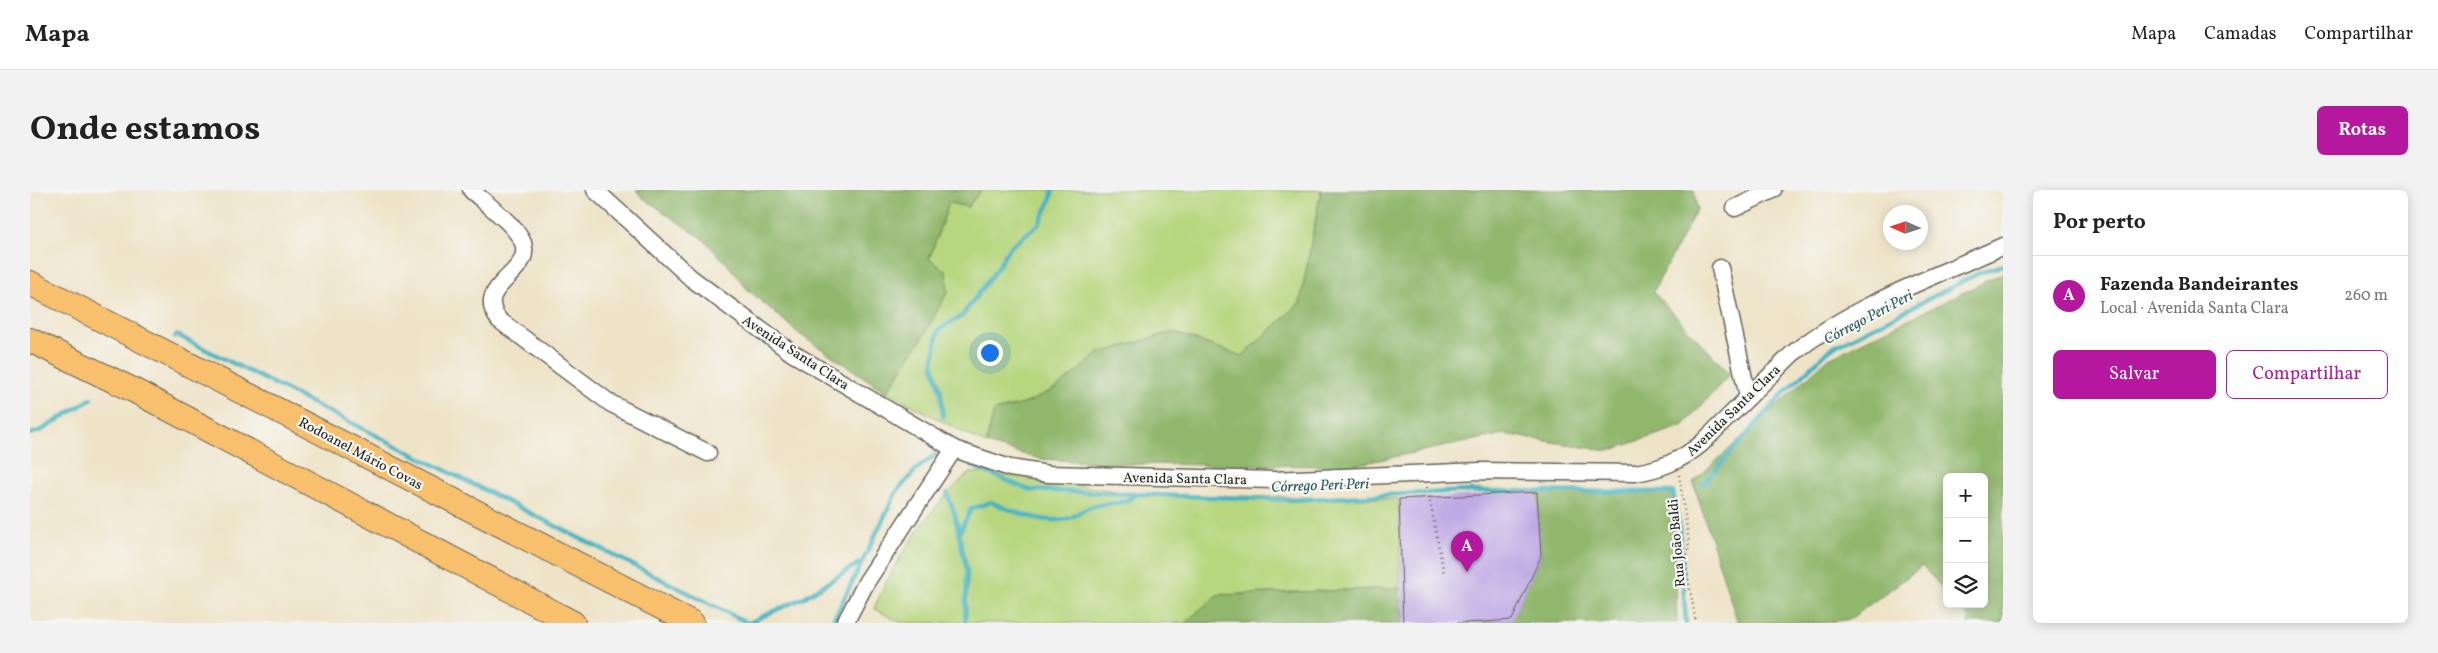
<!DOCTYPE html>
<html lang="pt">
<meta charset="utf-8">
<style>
body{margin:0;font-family:Vollkorn,serif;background:#f2f2f2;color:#222}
.controls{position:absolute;right:15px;bottom:15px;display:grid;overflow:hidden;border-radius:8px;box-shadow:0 2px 12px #0003}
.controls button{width:45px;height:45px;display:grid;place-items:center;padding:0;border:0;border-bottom:1px solid #e0e0e0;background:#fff;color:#222;font:25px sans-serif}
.compass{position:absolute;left:1853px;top:15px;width:45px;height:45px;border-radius:50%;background:#fff;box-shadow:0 2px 12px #0003;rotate:273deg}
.you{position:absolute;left:959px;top:162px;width:18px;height:18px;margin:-12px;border:4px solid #fff;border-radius:50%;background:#1a73e8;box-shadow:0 0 0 8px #1a73e833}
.badge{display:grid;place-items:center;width:32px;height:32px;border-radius:50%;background:#b5179e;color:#fff;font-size:16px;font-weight:700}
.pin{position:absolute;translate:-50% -41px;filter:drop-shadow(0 1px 2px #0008)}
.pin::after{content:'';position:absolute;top:26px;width:18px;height:15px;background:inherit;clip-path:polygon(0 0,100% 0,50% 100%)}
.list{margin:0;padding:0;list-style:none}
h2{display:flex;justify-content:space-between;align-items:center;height:65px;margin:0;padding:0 20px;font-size:21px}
h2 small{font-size:16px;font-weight:400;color:#767676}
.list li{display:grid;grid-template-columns:32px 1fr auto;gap:15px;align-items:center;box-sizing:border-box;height:80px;padding:0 20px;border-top:1px solid #e0e0e0}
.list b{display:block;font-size:19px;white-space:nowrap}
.list p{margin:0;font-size:16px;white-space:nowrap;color:#767676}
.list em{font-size:16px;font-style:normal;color:#767676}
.actions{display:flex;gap:10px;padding:15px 20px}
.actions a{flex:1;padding:11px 0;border:1px solid #b5179e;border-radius:8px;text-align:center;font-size:18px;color:#b5179e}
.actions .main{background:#b5179e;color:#fff}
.icon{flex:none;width:28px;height:28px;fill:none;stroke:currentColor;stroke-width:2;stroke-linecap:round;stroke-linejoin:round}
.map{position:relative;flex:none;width:1973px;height:433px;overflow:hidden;border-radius:8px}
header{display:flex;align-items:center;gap:30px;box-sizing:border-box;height:70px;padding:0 25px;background:#fff;border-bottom:1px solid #e0e0e0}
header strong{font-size:24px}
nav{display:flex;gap:28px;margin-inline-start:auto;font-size:18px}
.intro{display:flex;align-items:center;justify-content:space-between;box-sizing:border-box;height:120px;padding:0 30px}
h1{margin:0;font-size:35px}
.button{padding:12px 22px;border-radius:8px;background:#b5179e;color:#fff;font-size:18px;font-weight:700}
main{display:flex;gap:30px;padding:0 30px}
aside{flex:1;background:#fff;border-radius:8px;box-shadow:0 2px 12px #0003}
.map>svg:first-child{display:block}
.green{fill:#b7d67e;stroke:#6a794d}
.forest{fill:#91b76d;stroke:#566a44}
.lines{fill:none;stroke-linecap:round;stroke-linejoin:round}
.stream{stroke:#46b4c1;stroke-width:4.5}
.building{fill:#bba5e4}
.minor-casing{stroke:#666258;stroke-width:19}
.highway-casing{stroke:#666258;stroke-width:26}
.path{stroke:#666258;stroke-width:2.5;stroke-dasharray:1 4;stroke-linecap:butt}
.minor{stroke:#fff;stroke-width:16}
.highway{stroke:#f8bf6c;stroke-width:24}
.labels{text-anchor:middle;stroke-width:4.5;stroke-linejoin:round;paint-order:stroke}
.street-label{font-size:14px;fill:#1c1c1c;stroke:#f6f6f2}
.water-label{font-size:15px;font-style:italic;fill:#2d595e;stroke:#f6f6f2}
</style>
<header>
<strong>Mapa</strong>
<nav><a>Mapa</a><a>Camadas</a><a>Compartilhar</a></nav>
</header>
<div class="intro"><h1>Onde estamos</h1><a class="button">Rotas</a></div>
<main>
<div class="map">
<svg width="1973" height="433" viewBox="0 0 1973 433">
<rect width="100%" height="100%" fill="#f6f6f2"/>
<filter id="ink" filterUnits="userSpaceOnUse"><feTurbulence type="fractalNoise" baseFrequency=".02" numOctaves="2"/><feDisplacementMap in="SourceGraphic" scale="10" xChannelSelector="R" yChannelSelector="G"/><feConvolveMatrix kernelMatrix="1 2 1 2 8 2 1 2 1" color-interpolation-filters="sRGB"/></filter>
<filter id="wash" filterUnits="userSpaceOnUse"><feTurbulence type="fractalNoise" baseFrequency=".0096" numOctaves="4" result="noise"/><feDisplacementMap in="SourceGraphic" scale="20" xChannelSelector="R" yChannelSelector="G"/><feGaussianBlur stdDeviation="1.12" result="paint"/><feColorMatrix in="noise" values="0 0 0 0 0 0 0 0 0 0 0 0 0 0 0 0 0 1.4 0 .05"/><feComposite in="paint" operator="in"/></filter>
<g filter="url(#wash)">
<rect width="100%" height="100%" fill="#eee3c7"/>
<g class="green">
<path d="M951 0H1291L1270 113 1212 167 1143 142 1070 163 1026 198 997 213 964 221 956 254 857 202 894 145 918 101 916 81 899 69 919 12 938 17Z"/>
<path d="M940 283H960L1108 304 1369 309 1370 398 1187 405 1155 433H872L844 419C861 376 903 311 940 283Z"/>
</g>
<g class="forest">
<path d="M606 0H951L938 17 919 13 899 69 916 81 918 101 894 145 856 202 771 145 718 100 698 75 674 50 612 7Z"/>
<path d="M1291 0H1664L1667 19 1623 102 1700 184 1653 236 1578 261 1474 244 1320 276 1092 274 1011 269 956 254 964 221 997 213 1026 198 1070 163 1143 142 1212 166 1270 113Z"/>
<path d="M1973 83V433H1937L1940 429 1927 414H1954V287H1917V403L1892 376 1820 429 1792 433H1708L1663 292 1799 168Z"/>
<path d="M1507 302H1643L1647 433H1437L1482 429 1511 366Z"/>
<path d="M1370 398 1373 433H1155L1187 405Z"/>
</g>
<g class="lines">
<g class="stream">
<path d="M145 147 147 145 718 433 773 408 831 372"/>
<path d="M913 227 911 202 903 175 908 140 932 126 968 77 979 58 1009 34 1020 11 1023 0"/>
<path d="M0 244 12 240 61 209"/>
<path d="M944 277 1000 300 1259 310 1435 301 1643 302C1653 345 1652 389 1656 433"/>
<path d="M1673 294 1751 206 1800 159 1949 83 1973 75"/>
<path d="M917 303 925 325 937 381 935 433"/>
<path d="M929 344 941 319 961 312C981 321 1015 334 1036 329 1046 327 1054 318 1064 316 1083 312 1091 316 1108 304"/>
<path d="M802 433 867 301 887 279 909 262"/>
</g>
</g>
<g id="blocks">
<path class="building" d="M1507 302 1511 366 1482 430 1437 433H1373L1369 309Z"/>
</g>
</g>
<g filter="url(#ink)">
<use href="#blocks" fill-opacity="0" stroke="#666258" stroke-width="1"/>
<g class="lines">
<g class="minor-casing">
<g id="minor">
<path d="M441 0C455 13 486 35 493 53 504 84 441 95 469 130L580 213 678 263"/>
<path d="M565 0 661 88 762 163 924 259 980 278 1018 284 1243 290 1450 281 1605 283C1631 279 1650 271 1671 254L1762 164C1823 115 1902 88 1973 56"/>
<path d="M1705 18 1743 0"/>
<path d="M1690 78 1718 207"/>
<path d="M815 433 837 391 924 259"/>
</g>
</g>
<g class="highway-casing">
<g id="highway">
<path d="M0 93 662 433"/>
<path d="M0 150 103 200 543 433"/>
</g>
</g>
<g class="path">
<path d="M1649 285 1659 352 1656 376 1666 433"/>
<path d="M1397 297 1414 383"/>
</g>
<use href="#minor" class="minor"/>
<use href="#highway" class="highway"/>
</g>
</g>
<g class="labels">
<g class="street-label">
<text transform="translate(766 162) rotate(33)" y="5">Avenida Santa Clara</text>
<text transform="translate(1703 220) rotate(-44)" y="5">Avenida Santa Clara</text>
<text transform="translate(331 263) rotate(28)" y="5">Rodoanel Mário Covas</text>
<text transform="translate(1155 288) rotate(1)" y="5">Avenida Santa Clara</text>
<text transform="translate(1646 353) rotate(-95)" y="5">Rua João Baldi</text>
</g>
<g class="water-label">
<text transform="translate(1838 127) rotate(-28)" y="5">Córrego Peri Peri</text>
<text transform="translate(1290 295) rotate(-2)" y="5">Córrego Peri Peri</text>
</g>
</g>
</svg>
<div class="controls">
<button>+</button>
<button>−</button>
<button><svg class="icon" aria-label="layers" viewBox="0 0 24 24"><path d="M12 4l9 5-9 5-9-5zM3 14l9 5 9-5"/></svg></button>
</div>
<svg class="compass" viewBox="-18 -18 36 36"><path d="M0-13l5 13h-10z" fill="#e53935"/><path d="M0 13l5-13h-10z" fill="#767676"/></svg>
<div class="you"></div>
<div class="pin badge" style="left:1437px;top:382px">A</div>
</div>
<aside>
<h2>Por perto<small></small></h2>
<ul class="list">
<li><span class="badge">A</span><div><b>Fazenda Bandeirantes</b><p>Local · Avenida Santa Clara</p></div><em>260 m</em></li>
</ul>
<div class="actions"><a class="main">Salvar</a><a>Compartilhar</a></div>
</aside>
</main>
